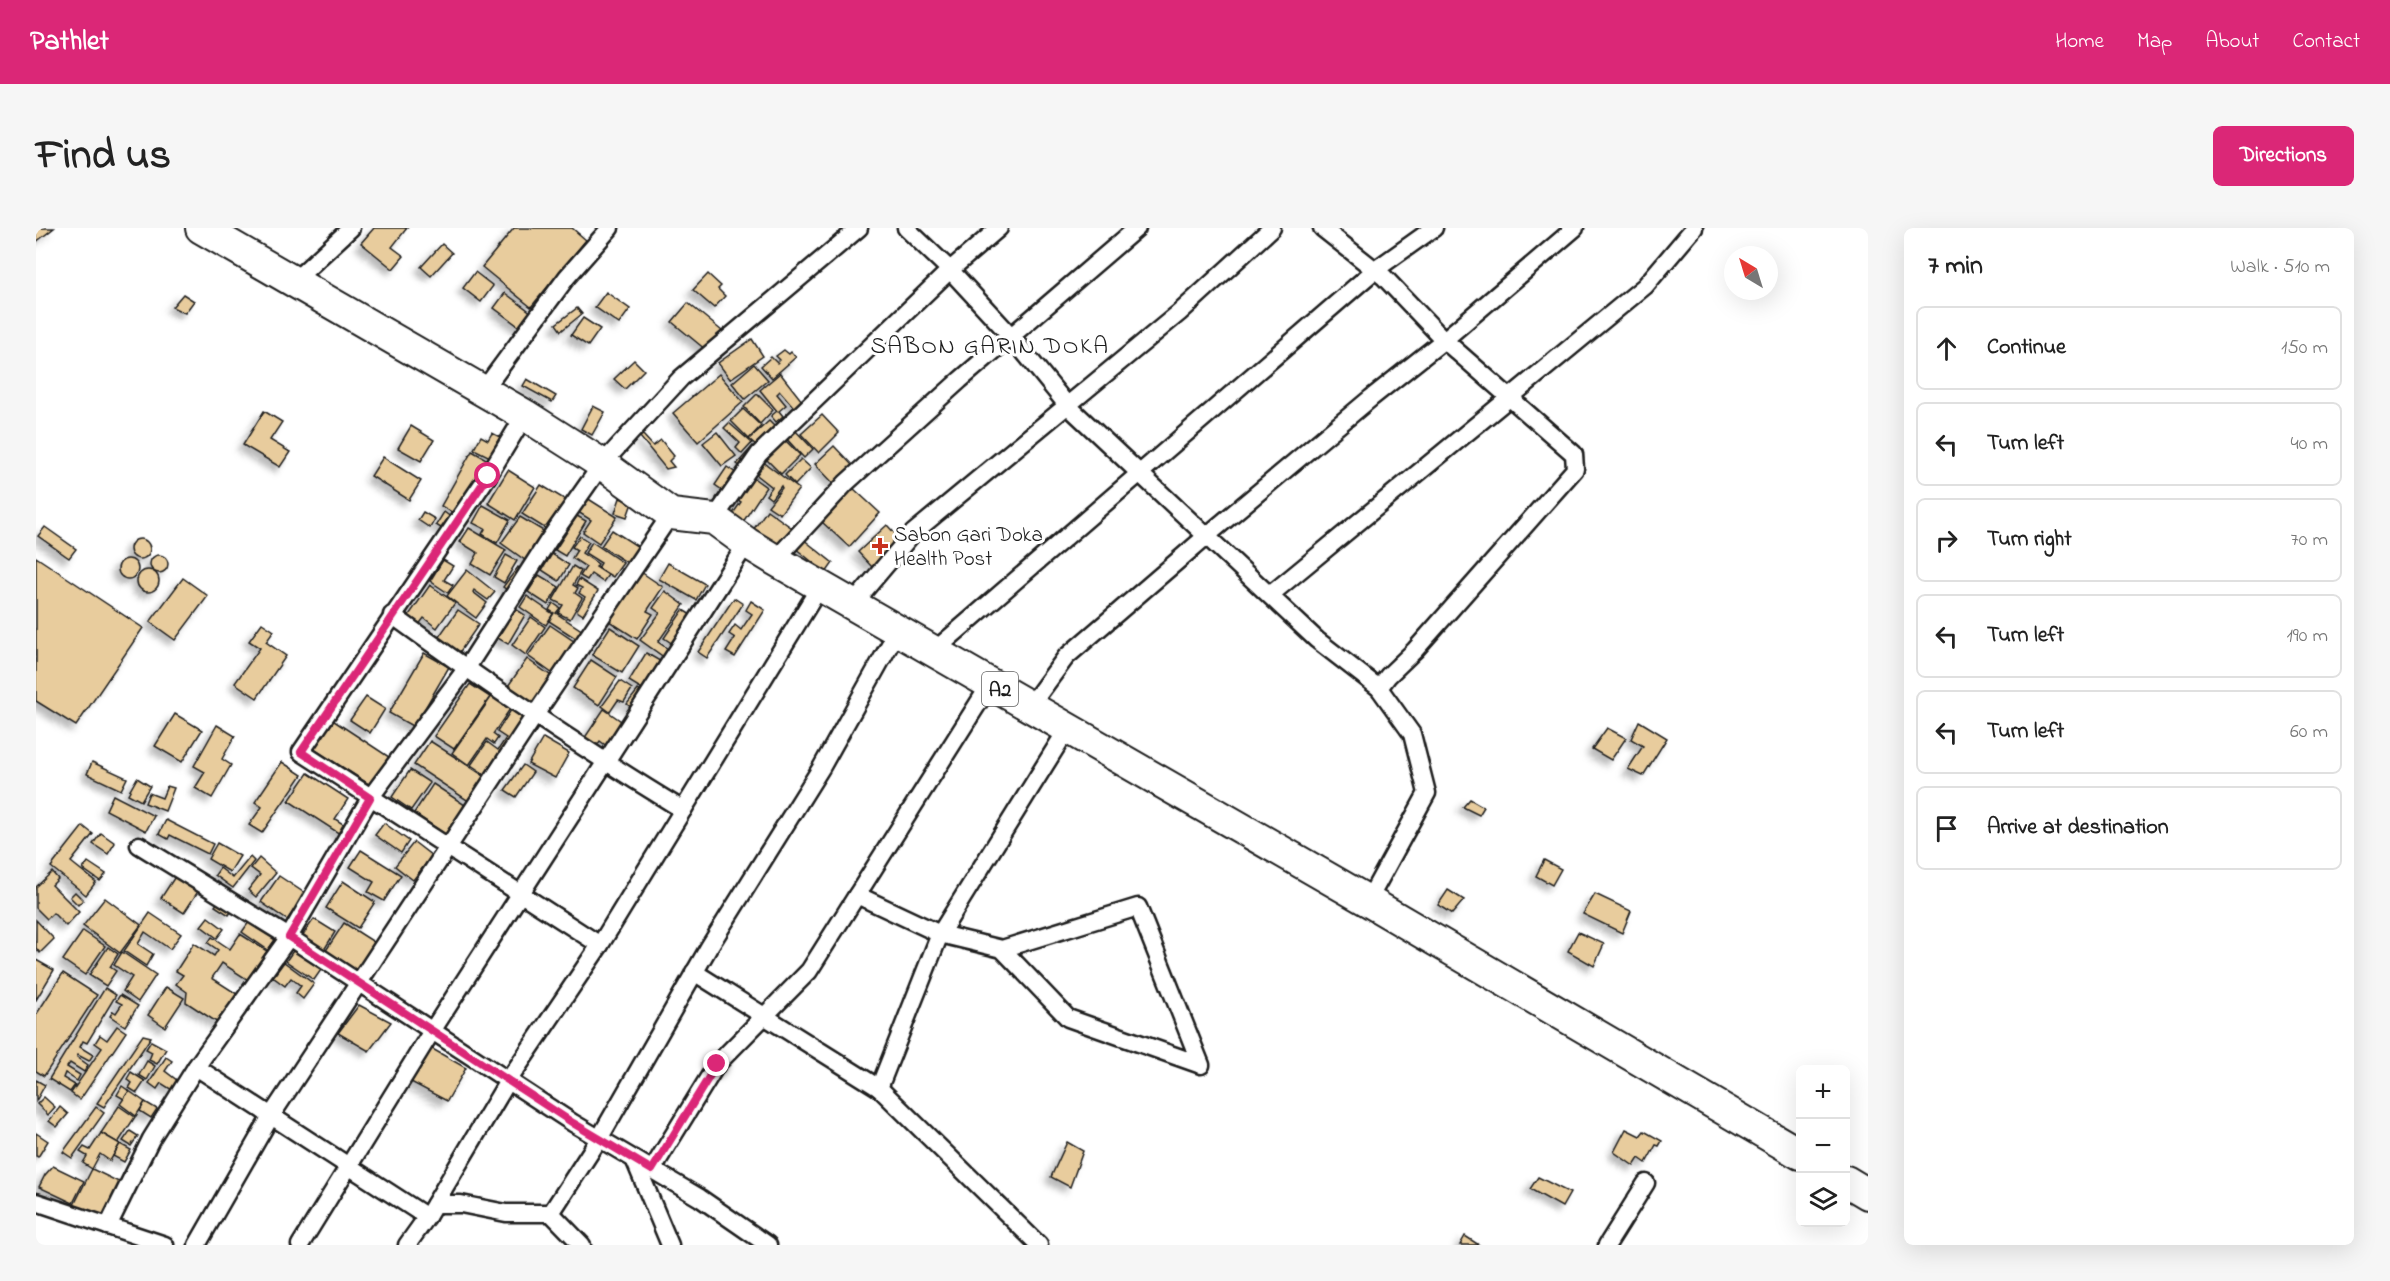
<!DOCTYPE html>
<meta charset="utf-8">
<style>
body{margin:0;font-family:"Indie Flower",sans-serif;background:#f6f6f6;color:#222}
.controls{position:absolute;right:18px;bottom:18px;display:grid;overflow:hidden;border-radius:9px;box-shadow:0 6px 24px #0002}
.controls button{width:54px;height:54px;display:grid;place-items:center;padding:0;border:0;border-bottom:2px solid #e0e0e0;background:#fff;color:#222;font:30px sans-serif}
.compass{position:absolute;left:1688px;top:18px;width:54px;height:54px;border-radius:50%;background:#fff;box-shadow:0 6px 24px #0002;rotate:322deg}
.stop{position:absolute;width:18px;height:18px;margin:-14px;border:4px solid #db2777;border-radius:50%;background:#fff}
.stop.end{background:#db2777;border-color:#fff;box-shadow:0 2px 6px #0008}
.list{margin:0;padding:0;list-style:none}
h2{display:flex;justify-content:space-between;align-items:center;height:78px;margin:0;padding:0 24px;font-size:26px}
h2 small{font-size:20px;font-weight:400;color:#767676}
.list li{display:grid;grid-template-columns:39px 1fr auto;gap:18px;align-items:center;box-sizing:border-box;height:84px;margin:0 12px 12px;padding:0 12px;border:2px solid #e0e0e0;border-radius:9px}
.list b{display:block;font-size:22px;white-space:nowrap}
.list em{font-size:20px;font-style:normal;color:#767676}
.icon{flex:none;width:33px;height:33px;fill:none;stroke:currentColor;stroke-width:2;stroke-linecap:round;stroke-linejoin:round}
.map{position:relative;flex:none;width:1832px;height:1017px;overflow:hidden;border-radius:9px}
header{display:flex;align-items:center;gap:36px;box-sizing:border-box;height:84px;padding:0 30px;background:#db2777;color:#fff}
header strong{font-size:28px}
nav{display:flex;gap:33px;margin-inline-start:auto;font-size:21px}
.intro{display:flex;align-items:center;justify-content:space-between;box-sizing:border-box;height:144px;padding:0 36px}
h1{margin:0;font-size:42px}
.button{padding:15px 27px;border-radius:9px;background:#db2777;color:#fff;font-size:21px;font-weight:700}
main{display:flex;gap:36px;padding:0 36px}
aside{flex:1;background:#fff;border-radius:9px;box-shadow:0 6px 24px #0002}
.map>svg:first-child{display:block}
.building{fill:#e8cc9d;stroke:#1c1c1c;stroke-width:1.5;filter:url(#shadow)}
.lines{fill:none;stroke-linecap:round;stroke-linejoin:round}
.street-casing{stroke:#1c1c1c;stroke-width:21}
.highway-casing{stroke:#1c1c1c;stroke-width:34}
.street{stroke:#fff;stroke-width:16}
.highway{stroke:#fff;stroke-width:30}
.route{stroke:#db2777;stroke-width:8}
.poi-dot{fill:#c8321e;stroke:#fff;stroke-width:2}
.labels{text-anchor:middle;stroke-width:6;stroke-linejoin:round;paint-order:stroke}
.shield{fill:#fff;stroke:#606060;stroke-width:1.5}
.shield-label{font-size:20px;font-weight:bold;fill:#1c1c1c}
.poi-label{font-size:21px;fill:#1c1c1c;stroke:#fff;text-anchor:start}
.quarter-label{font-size:24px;letter-spacing:1.5px;fill:#1c1c1c;stroke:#fff}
</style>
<header>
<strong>Pathlet</strong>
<nav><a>Home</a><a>Map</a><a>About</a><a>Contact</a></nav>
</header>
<div class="intro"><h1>Find us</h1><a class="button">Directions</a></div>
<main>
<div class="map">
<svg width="1832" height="1017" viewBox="0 0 1832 1017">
<defs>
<filter id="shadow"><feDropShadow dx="-5.5" dy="5.5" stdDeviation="3" flood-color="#0004"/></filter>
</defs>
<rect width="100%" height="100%" fill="#fff"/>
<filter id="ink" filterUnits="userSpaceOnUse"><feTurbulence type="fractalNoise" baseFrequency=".0167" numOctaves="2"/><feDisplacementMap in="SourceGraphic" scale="12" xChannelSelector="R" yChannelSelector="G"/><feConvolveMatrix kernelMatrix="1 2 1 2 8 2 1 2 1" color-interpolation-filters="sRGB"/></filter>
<g filter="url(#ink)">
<g class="building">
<path d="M0 0H18L0 14Z"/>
<path d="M338 0H371L356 19 368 28 357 41 325 15Z"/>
<path d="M478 0H536L550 12 495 79 446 39Z"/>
<path d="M406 16 416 25 395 48 385 39Z"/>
<path d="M439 44 457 58 445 74 427 60Z"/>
<path d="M672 46 685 58 682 61 689 68 678 80 657 62Z"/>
<path d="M570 64 594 81 583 96 559 79Z"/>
<path d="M469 65 496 85 485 100 458 80Z"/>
<path d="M147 66 158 73 149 85 136 79Z"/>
<path d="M652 75 686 103 670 122 636 94Z"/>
<path d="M541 80 546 86 525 103 520 96Z"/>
<path d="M547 90 564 101 552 118 535 107Z"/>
<path d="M716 111 727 128 694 151 682 135Z"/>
<path d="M748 122 753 126 755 124 760 129 736 150 725 138 735 129 741 135 744 132 740 128Z"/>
<path d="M598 132 608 142 589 161 578 151Z"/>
<path d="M718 136 732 152 709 171 696 155Z"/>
<path d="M744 145 770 178 762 184 744 163 741 166 750 177 743 183 747 188 740 194 735 188 741 183 724 162Z"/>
<path d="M683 146 707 174 662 214 637 185Z"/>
<path d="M491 151 520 168 516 174 487 158Z"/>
<path d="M721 166 737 182 724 196 708 179Z"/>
<path d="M557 178 569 184 556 207 545 201Z"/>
<path d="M707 181 725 198 713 211 695 193Z"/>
<path d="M228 183 246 194 234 212 254 224 244 239 207 217Z"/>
<path d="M786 187 803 205 783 225 765 206Z"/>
<path d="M733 193 739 199 720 217 713 211Z"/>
<path d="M693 195 716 215 706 226 700 220 704 215 688 200Z"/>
<path d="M375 198 398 212 385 233 362 220Z"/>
<path d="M757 200 777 221 768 230 748 208Z"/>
<path d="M681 204 700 228 686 238 667 215Z"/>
<path d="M456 205 464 209 461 214 467 217 460 232 438 221 445 208 452 212Z"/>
<path d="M607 207 617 218 625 212 638 228 633 233 638 239 630 241 604 209Z"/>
<path d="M749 212 764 227 745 246 730 231Z"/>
<path d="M717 218 723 223 707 241 701 236Z"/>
<path d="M798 218 817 238 798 256 779 236Z"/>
<path d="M436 223 452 232 421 287 405 278Z"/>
<path d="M347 229 385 253 373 272 335 248Z"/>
<path d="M765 231 775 240 759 257 749 247Z"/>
<path d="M726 233 763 261 744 286 732 278 746 260 745 258 735 271 730 267 736 259 717 244Z"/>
<path d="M691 239 706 249 688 275 680 270 686 262 679 257Z"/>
<path d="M472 242 499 259 479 292 452 275Z"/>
<path d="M712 246 730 259 707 294 696 287 705 274 697 269Z"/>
<path d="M505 257 533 274 515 304 486 286Z"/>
<path d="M817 260 844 285 813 319 786 294Z"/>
<path d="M551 270 581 289 563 315 547 304 555 292 542 284Z"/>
<path d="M584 270 596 275 591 289 579 285Z"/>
<path d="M447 277 474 292 461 315 446 306 449 301 437 295Z"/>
<path d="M731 282 756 300 743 319 717 302Z"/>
<path d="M387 284 399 291 394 300 382 292Z"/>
<path d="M408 284 416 290 408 302 400 297Z"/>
<path d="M541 288 550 293 529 328 519 322Z"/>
<path d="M484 289 514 307 496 337 465 315Z"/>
<path d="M851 297 865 312 836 339 822 324Z"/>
<path d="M9 299 40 321 33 330 2 308Z"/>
<path d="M433 300 470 322 454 347 436 336 442 325 424 314Z"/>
<path d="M576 302 604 320 593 336 565 318Z"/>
<path d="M544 308 553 314 546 325 562 336 560 339 572 347 567 354 555 346 551 352 544 348 550 339 536 330 541 322 536 319Z"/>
<path d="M767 311 797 335 790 345 759 320Z"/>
<circle cx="104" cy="321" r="10"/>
<path d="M556 314 587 335 577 349 562 340 565 335 549 325Z"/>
<path d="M516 326 533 337 523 353 506 342Z"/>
<path d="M470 327 481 333 468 355 458 349Z"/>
<circle cx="123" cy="336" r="9"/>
<path d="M0 329 107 400 40 498 0 473Z"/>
<circle cx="92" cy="341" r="10"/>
<path d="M407 332 417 338 408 352 417 357 412 365 394 353Z"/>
<path d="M632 335 669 356 660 372 623 351Z"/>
<path d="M537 338 545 343 537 357 542 360 539 365 546 370 534 391 522 385 527 377 517 372Z"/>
<path d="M482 339 489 345 474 364 467 359Z"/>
<path d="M431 342 459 364 452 372 438 362 437 364 451 375 440 390 411 368Z"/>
<circle cx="112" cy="353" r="11"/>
<path d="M605 344 627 359 611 383 617 386 601 411 573 393Z"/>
<path d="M503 347 523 359 512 377 492 364Z"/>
<path d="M147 350 172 368 139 412 114 394Z"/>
<path d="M543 351 562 363 547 387 541 383 549 369 543 365 546 360 540 357Z"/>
<path d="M394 357 419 375 401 400 388 390 382 398 371 390Z"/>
<path d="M629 363 648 377 622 414 635 423 632 432 604 412 624 385 617 380Z"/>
<path d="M491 368 517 386 510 397 484 379Z"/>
<path d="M698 370 707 376 671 430 662 424Z"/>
<path d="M715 373 729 382 699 429 690 424 699 410 693 406 699 397 705 402 716 386 710 382Z"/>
<path d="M517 375 524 380 520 385 550 405 544 413 513 393 518 385 513 382Z"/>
<path d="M478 380 489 387 472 416 460 409Z"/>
<path d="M422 382 443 396 423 425 402 410Z"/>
<path d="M647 382 660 390 640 418 628 410Z"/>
<path d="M495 389 509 399 490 427 476 417Z"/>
<path d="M226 395 238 403 230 414 250 428 221 470 199 455 224 420 213 413Z"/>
<path d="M514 397 542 416 520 448 492 428Z"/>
<path d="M574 399 603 418 586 445 556 427Z"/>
<path d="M388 425 413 439 378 499 353 485Z"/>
<path d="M610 425 629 436 611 464 593 453Z"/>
<path d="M491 431 518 450 499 477 472 458Z"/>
<path d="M555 432 581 449 563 477 537 460Z"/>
<path d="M584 453 596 461 588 474 582 472 574 484 566 478Z"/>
<path d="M434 456 454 469 418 521 398 508Z"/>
<path d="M602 462 611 468 600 483 591 476Z"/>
<path d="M456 468 474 481 457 506 462 510 458 516 451 511 433 537 416 525Z"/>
<path d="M330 469 349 481 334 505 314 492Z"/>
<path d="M568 481 588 495 572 519 564 513 558 522 546 514Z"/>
<path d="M475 482 491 493 453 549 435 537 451 514 462 522 470 510 461 504Z"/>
<path d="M139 486 166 502 146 534 119 518Z"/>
<path d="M289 487 353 529 334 557 270 516Z"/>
<path d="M1603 493 1631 510 1607 548 1592 541 1607 518 1595 511Z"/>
<path d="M181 497 199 508 186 531 195 537 176 570 159 560 169 544 158 538Z"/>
<path d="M1571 500 1590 510 1575 532 1556 521Z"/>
<path d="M507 510 533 525 519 550 492 536Z"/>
<path d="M394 513 450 549 434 574 378 537Z"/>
<path d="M56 534 91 550 85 562 51 546Z"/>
<path d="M246 534 266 547 226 605 213 597 226 579 219 574Z"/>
<path d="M487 537 497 544 480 569 469 562Z"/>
<path d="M374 542 394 555 375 582 356 569Z"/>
<path d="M272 545 312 571 299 591 312 599 307 608 253 573Z"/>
<path d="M101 550 114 558 105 573 92 566Z"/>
<path d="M397 556 432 579 412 608 378 585Z"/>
<path d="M131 558 138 560 129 583 109 575 113 565 126 570Z"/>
<path d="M77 567 118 588 110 603 70 582Z"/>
<path d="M1434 571 1448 579 1443 587 1427 579Z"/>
<path d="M130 592 177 616 172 626 134 607 132 611 123 606Z"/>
<path d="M348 595 373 613 365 625 339 607Z"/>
<path d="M47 598 57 606 35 634 60 654 50 667 15 639Z"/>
<path d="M65 605 79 615 72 626 57 616Z"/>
<path d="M378 614 396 628 377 652 359 638Z"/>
<path d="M181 615 204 628 194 644 172 631Z"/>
<path d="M325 622 365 647 348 673 332 664 338 654 314 639Z"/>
<path d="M214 629 218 633 197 660 179 647 184 640 197 650Z"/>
<path d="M223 630 240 645 220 669 212 662 224 647 215 640Z"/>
<path d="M1508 632 1525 641 1516 657 1500 648Z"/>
<path d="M52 634 70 646 64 653 47 641Z"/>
<path d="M16 644 22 651 16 657 43 684 30 698 17 685 11 691 0 680V659Z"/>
<path d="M142 644 165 659 148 685 125 670Z"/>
<path d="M243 648 270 666 251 692 225 674Z"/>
<path d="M307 653 339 674 322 700 290 680Z"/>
<path d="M1412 662 1428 672 1416 686 1402 677Z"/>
<path d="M39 664 47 672 42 677 34 669Z"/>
<path d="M1559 666 1595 683 1586 705 1547 686Z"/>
<path d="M69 670 105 697 84 725 47 698Z"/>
<path d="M184 671 198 680 193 687 179 678Z"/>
<path d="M114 685 145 706 134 721 109 704 102 716 117 726 110 738 88 723Z"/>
<path d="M172 689 188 701 181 710 165 698Z"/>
<path d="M215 691 241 709 232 722 206 704Z"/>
<path d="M278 691 299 704 288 722 266 708Z"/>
<path d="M0 692 18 711 4 725 0 720Z"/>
<path d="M308 695 341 716 321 745 289 724Z"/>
<path d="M47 703 69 718 49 747 27 732Z"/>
<path d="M1542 704 1568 716 1558 738 1532 723Z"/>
<path d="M204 706 231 723 212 752 186 735 176 750 201 766 182 795 150 774 151 764 140 756 147 747 140 743 158 715 178 728 182 722 172 715 176 709 194 721Z"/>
<path d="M72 719 82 726 74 739 80 743 70 758 53 747Z"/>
<path d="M259 720 287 739 278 752 250 733Z"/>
<path d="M86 724 120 747 102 774 87 763 96 749 78 737Z"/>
<path d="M0 732 18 742 0 772Z"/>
<path d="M248 734 278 756 267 771 260 765 265 758 255 750 249 758 237 749Z"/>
<path d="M27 745 61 767 8 848 0 843V787Z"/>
<path d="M130 759 148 770 129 799 112 787Z"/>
<path d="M69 760 80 767 51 815 47 813 44 819 57 827 53 833 42 827 41 829 52 837 48 844 34 835 31 839 44 847 41 853 29 845 27 850 39 857 34 864 13 851Z"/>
<path d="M84 767 102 778 89 798 74 788 77 783 80 785 86 776 80 773Z"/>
<path d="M323 777 355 794 333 823 302 805Z"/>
<path d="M81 798 90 804 44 872 35 865 66 820 59 815 64 807 71 812Z"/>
<path d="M107 807 115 809 68 879 61 875Z"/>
<path d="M115 813 130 821 121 836 113 832 116 824 110 821Z"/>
<path d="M393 819 430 840 411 873 373 853Z"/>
<path d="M130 829 136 833 129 843 142 853 136 862 125 855 121 861 113 855Z"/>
<path d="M111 833 119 838 111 852 103 847Z"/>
<path d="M95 844 109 853 101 865 93 860 96 855 91 851Z"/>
<path d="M0 852 9 857 0 873Z"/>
<path d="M86 858 93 863 88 871 81 867Z"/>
<path d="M93 863 109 874 100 888 84 876Z"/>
<path d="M8 869 19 879 12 887 1 876Z"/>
<path d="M109 874 121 881 115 890 104 883Z"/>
<path d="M83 878 99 889 82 915 65 905Z"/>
<path d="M24 879 32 886 21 899 13 893Z"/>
<path d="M60 879 68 885 36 930 27 924Z"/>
<path d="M1590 901 1604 908 1608 903 1626 913 1623 918 1620 917 1610 935 1603 930 1598 938 1578 924Z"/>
<path d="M94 903 102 908 95 918 87 913Z"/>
<path d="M0 905 12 913 2 929 0 928Z"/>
<path d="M65 905 84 916 74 933 64 926 56 941 47 935 51 928 44 924 48 919 54 922Z"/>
<path d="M1031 914 1047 923 1034 959 1015 949Z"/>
<path d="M84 916 95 922 88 934 77 928Z"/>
<path d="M17 938 48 953 37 975 3 959 9 947Z"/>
<path d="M56 941 89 957 71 995 37 979Z"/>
<path d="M1502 949 1534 965 1526 979 1494 961Z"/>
<path d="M1429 1008 1443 1017H1424Z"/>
</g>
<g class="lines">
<g class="street-casing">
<g id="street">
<path d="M870 0 914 42 975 108 1031 177 1281 412 1343 460 1376 506 1391 565 1332 673"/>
<path d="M1286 0 1348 49 1408 112 1538 226 1539 241 1379 422 1352 448 1343 460"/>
<path d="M258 53 315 0"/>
<path d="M447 163 531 49 574 0"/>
<path d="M489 187 452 248 265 524 564 717"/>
<path d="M678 291 723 226 914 42 963 0"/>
<path d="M739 332 810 255 924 152 1101 0"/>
<path d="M1234 367 1609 58 1658 0"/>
<path d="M817 376 877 305 1143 85 1236 0"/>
<path d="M356 387C451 456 547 521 647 582"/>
<path d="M898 423 1339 42 1398 0"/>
<path d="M994 478 1030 429 1174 305 1335 170 1408 112 1539 0"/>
<path d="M103 617 253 709 537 895 664 970 732 1017"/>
<path d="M821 667 904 706 966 721 1102 679 1165 837 1032 790 966 721"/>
<path d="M658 744 843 860 1003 1017"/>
<path d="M160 839 391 989"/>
<path d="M843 860 904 706 1032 500"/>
<path d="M598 931 634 1017"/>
<path d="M616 942 681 836 773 743 955 455"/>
<path d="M0 974 129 1017"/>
<path d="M399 976H425L470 985H515L546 1017"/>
<path d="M515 985 563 911 673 719 785 540 862 402"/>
<path d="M72 998 115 911 160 839 253 709 334 570 430 441 514 310 566 236 645 150 823 0"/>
<path d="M161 1017 235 888 499 487 635 286"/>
<path d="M264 1017 396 803 711 315"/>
<path d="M371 1017 391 989 472 853 564 717 785 357"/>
<path d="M1571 1017 1610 955"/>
</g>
</g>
<g class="highway-casing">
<g id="highway">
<path d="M165 0 489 187 566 236 635 286 678 291 711 315 739 332 1332 673 1764 926"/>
<path d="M1810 953 1832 966"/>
</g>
</g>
<use href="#street" class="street"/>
<use href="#highway" class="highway"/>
</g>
</g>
<g class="lines" filter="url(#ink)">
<path class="route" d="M452 248 265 524 334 570 253 709 537 895 616 942 681 836"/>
</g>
<path class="poi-dot" d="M841 309h6v6h6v6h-6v6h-6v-6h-6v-6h6z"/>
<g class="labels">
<rect class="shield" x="946" y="444" width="36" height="34" rx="4.5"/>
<g class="shield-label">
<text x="964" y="468">A2</text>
</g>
<g class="poi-label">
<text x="858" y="313">Sabon Gari Doka<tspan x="858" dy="24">Health Post</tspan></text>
</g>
<g class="quarter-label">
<text x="954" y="125">SABON GARIN DOKA</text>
</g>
</g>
</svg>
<div class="controls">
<button>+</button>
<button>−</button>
<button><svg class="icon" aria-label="layers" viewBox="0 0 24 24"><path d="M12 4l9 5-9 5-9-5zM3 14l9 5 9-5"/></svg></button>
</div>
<svg class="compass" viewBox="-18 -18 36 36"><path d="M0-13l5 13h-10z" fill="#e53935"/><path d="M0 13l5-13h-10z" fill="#767676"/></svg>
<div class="stop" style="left:452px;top:248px"></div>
<div class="stop end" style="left:681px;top:836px"></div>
</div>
<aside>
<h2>7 min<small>Walk · 510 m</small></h2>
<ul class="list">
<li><svg class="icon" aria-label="ahead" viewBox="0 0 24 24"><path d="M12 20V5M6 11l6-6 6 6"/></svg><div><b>Continue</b></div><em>150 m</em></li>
<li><svg class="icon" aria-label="left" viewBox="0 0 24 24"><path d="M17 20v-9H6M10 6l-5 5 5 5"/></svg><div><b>Turn left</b></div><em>40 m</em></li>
<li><svg class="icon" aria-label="right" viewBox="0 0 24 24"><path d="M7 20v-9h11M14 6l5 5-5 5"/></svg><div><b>Turn right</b></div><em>70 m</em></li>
<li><svg class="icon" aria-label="left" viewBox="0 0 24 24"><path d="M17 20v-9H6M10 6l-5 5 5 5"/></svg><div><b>Turn left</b></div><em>190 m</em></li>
<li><svg class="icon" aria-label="left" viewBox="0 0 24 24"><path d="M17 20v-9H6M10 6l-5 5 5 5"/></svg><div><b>Turn left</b></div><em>60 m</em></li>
<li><svg class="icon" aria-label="arrive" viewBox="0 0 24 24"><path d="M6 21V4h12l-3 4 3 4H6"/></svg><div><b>Arrive at destination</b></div></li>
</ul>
</aside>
</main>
